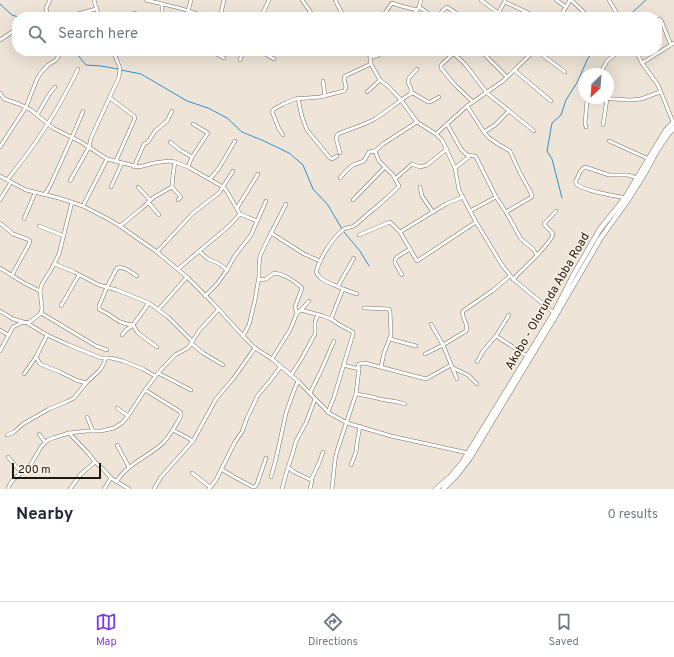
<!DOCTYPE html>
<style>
body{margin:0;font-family:Overpass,sans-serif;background:#f6f6f7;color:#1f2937}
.compass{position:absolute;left:578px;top:68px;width:36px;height:36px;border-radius:50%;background:#fff;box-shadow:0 4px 16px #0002;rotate:205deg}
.scale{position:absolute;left:12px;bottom:10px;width:89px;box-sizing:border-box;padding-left:4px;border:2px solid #1b1813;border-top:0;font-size:11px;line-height:14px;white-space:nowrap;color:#1b1813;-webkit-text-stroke:3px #fcf1e5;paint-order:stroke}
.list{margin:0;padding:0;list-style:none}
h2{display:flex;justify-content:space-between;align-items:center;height:52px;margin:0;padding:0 16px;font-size:17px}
h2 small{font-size:13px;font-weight:400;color:#747a83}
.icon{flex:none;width:22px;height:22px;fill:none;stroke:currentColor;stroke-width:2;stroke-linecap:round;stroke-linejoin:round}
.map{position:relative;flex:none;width:674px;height:489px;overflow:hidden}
.search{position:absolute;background:#fff;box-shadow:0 4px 16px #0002;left:12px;right:12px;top:12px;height:44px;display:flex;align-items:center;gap:10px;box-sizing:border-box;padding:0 14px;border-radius:16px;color:#747a83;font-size:15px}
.sheet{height:112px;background:#fff}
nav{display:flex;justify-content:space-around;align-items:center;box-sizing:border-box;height:56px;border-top:1px solid #e0e1e3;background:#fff;font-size:11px;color:#747a83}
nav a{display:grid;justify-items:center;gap:2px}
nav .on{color:#7c3aed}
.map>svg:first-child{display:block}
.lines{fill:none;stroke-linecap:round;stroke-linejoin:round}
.stream{stroke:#3191cd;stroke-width:1}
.street-casing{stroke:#7a7167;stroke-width:4}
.secondary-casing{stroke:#7a7167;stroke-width:5.5}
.street{stroke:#fff;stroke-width:3}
.secondary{stroke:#fff;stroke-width:4.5}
.labels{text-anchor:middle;stroke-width:3;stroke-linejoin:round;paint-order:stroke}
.street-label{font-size:12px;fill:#1b1813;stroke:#fcf1e5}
</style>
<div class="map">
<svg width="674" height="489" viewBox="0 0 674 489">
<rect width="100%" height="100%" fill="#eee4d8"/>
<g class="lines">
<g class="stream">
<path d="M0 4 12 15 18 17"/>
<path d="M627 17 646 0"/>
<path d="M75 51 76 53 86 65 101 66 118 69"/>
<path d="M121 70 141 74 187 101 208 108 227 118 242 132 264 141 289 153 303 165 313 189 328 205 342 229"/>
<path d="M562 198 552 159 547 151 552 123 561 115 566 100 578 81 587 60 593 51"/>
<path d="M344 232 360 251 369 266"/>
</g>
<g class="street-casing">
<g id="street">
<path d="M94 0 99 17"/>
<path d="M146 0C157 3 197 11 204 17"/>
<path d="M224 0 221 13 222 15 226 17"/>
<path d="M302 0 314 17"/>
<path d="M335 0 344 17"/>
<path d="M481 0 498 13"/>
<path d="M556 0 566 7"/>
<path d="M571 0 589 17"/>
<path d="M609 0 619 17"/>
<path d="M505 2 537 17"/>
<path d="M419 7 421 0"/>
<path d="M188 11 191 0"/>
<path d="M48 17 46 8 50 0"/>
<path d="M65 17 72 16"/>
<path d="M71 17 74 15 96 9"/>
<path d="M134 17V13L146 17"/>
<path d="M162 17V4"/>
<path d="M261 17 269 0"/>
<path d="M380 17 385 13 392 3 401 6 417 10 419 7 434 17"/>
<path d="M412 17 417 10"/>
<path d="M438 17 443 10 447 7 462 17"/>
<path d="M496 17 505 1"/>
<path d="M560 17 570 0"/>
<path d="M657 20 659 19 661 20 671 45"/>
<path d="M0 40 12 32"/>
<path d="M211 51 224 58"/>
<path d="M260 51 274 59"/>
<path d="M323 51 324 52"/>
<path d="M369 51 371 64 380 80 389 87 401 100 417 122 436 134 442 140 455 168 459 190 476 222 502 265 513 279 554 313"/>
<path d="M451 51 465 64 487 93 534 131"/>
<path d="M481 51 507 77"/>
<path d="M537 51 565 72"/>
<path d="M636 51 642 63 658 85 673 122"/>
<path d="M113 52 120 51"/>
<path d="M454 53 441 65V68L455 85 473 102"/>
<path d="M371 57 377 56 385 51"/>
<path d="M240 60 243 51"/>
<path d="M642 63 674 43"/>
<path d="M514 70 551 101"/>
<path d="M600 74 607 61 619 51"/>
<path d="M323 81 325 96"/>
<path d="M367 92 380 80"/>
<path d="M0 93 4 99 19 104 31 110 53 128 81 142 107 159 139 167 154 163 169 161 175 162 188 167 223 187 226 190 240 214 257 221"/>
<path d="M411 94V89L408 82 409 78 417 69"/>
<path d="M110 98 134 116 135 118 116 161"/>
<path d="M298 98 302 117 307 130 330 158 332 159 337 156"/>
<path d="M598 98 630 100 641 99 660 92"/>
<path d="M467 106 484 132 488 137 498 144 510 151 519 171 531 193 532 197 530 198 506 212"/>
<path d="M37 115 50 93 55 87"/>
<path d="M447 124 461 149 467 155 475 156 476 157 496 197 506 212 521 239 533 249 537 255"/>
<path d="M603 125 607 99"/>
<path d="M586 127 585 123 587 101 590 98"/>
<path d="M484 132 495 125 509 111"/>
<path d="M436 134 467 106 503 81 534 51"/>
<path d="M283 135 279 129 273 114 272 112 274 109 283 104 295 99 320 97 344 91 346 88 344 78 345 76 371 64"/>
<path d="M609 141 649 159"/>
<path d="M170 142 180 150 192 157"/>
<path d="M0 147 26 107 37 79 40 74 48 65 56 60 61 52"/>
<path d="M340 153 336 138 338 134C349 129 362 126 373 120 387 112 398 101 412 93H413L428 102H430L439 97"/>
<path d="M175 162 173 175 172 187 181 197 178 200"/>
<path d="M134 167 144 144 148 142 155 131 167 121 172 111"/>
<path d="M188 167 192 157 208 133 193 124"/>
<path d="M455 168 470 156"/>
<path d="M0 176 26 190 59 198 83 206 108 219 120 226 157 252 188 278 213 303 243 336 255 348 272 359 298 381 329 413 347 423 391 436 468 453"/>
<path d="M340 178 346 171 353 165 364 161 369 152 375 151 383 144 417 122"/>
<path d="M210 179 219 168 235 141"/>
<path d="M395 179 412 164 420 167 427 165 447 149"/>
<path d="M7 180C35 146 59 109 78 69"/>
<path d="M70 181 89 147 91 138 119 77 120 68 113 51"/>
<path d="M111 187 122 163"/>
<path d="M138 187 150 200"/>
<path d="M420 187 422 196 433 212"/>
<path d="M44 195C50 189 52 180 56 173 65 152 75 132 83 111"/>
<path d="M625 198C617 196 578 190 576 183 575 181 577 178 578 177 579 173 581 169 585 167L609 175H628L637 178"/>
<path d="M0 200 11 182"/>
<path d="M353 200 385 167"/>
<path d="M148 202 159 215"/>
<path d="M83 206 107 159"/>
<path d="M237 208 258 174"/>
<path d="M470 211 496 197"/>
<path d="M24 219 35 193"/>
<path d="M0 223 13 234 27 239 30 241 29 244 12 275"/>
<path d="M39 226 64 236"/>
<path d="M120 226 141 209 154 197 172 187"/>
<path d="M400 232 446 204 463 197"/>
<path d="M271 233 304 254 320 261"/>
<path d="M359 235 390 222 400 232 417 261 476 222"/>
<path d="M199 251 208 259 218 263 227 270"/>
<path d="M157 252 193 213 219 193 233 171"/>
<path d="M55 264 74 272 99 285 117 290 149 303 168 317 192 341"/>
<path d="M0 268 24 283 40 291"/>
<path d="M178 269 229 226 240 214"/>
<path d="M402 275 395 263V260L397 257 410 249"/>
<path d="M137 276C131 272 124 266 117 268L107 287 99 306V309C102 311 105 312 108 314 117 320 121 324 133 325L138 333 157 347"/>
<path d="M513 279C522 270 551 244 553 234L544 224 556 211"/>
<path d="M259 280 266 279 274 273C285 274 292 280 300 286L302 288 301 291 295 307 297 313"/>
<path d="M338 286 354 258"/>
<path d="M343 289 357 294"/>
<path d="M205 296 217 284 227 270 234 257 251 235 266 201"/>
<path d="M61 306 79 275"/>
<path d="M364 308 389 309 390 311 391 335 384 353 381 367"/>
<path d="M158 310 187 277"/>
<path d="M301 310 323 316 331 319 343 289C334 284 321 282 316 272 320 258 332 238 344 229 348 227 352 228 355 225 362 220 367 214 374 209 382 202 392 194 399 186L393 175 379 161 375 151"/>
<path d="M0 311 13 319 27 323 47 335 69 345 101 358H111L123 361 143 369 155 376"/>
<path d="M41 313 96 346 107 350"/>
<path d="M431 324 443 345 457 379"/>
<path d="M0 330 8 335"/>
<path d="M122 335 126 330 133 325 149 303"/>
<path d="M243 336 249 325 255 300 259 276V266L260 256 268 239 286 204"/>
<path d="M496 336 527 356"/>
<path d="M390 339 416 346"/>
<path d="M191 343 203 353 223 365"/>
<path d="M0 351 13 327 21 323 30 322 41 313 42 308 40 291 42 284 52 268 59 254 72 202"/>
<path d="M425 354 443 345 466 331C470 324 460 318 463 311L492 291 510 276"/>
<path d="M36 357 40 364 60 372 76 380 86 383"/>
<path d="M272 359 290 330 297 313 301 310 309 301"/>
<path d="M477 362 483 351 496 336 509 315"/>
<path d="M343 365 359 369"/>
<path d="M453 368 468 375 477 384"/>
<path d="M158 373 191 390"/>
<path d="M24 374 36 357 47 335"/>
<path d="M291 375 302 358 315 334V322L318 314"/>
<path d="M310 393 321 371 334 341"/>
<path d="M356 394C366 395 375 398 385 400 393 401 397 401 405 404"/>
<path d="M117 408 128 416"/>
<path d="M328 412 334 397 353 334V332L351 331 340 325 331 319"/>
<path d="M87 417 93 431"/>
<path d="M173 430 186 437 193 441"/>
<path d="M69 433 89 454 95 462 104 470 111 478 129 489"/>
<path d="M39 434 45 442"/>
<path d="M7 435 14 432 23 424 49 409 66 402 74 398 86 383 100 370 103 365 106 358"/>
<path d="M117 445 129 467"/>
<path d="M8 457 22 473"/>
<path d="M351 465 356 452 357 443 360 426"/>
<path d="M288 467 294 472 311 480 312 481 310 489"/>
<path d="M221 469 236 478 253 487H255L257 484 266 458"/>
<path d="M192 473 210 487"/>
<path d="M271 477 276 459 286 413 293 393 298 381"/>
<path d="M311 480 319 463 323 452"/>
<path d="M116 482C119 478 121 475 124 472 136 460 152 454 164 442 171 434 176 425 181 416V413L179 411 145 390"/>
<path d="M8 489 10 484 14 479 31 464 41 447 48 440 53 438 69 433 87 431H101L114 428 122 423 128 416 145 390 158 373 175 355 188 348 199 331 218 310"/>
<path d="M70 489 81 474 95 462"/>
<path d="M104 489 111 478"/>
<path d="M154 489 161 477 193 441 216 399 233 379 255 348"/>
<path d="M209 489 216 480 235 442 242 432 247 418 258 395 270 381 281 366"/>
<path d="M282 489 286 474 293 452 296 441 306 423 315 399"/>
<path d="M332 489 335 460 337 451 356 394 359 369 358 366 359 364 365 363 426 379 451 365"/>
</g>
</g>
<g class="secondary-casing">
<g id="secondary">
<path d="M436 489 450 477 462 463 554 313 574 274 600 229 625 198 666 130 674 122"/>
<path d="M443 489 457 475 470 458 556 315 600 239 628 200 646 171 658 149 669 133 674 128"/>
</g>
</g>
<use href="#street" class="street"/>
<use href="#secondary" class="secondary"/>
</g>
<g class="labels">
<g class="street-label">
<text transform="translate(547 301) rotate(-60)" y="4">Akobo - Olorunda Abba Road</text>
</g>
</g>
</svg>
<svg class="compass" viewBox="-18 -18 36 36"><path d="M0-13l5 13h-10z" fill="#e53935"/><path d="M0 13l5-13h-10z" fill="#747a83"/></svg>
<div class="scale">200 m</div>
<div class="search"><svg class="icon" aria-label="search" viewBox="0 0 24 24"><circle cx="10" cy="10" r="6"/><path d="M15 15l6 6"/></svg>Search here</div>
</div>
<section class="sheet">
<h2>Nearby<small>0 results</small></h2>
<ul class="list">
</ul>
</section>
<nav>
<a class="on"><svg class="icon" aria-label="map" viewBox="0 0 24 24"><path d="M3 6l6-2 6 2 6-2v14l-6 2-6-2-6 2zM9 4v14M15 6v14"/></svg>Map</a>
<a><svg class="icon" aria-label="directions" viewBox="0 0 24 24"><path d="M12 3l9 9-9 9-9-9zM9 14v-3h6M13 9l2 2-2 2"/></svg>Directions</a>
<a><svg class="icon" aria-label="saved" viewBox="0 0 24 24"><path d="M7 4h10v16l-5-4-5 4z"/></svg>Saved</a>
</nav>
